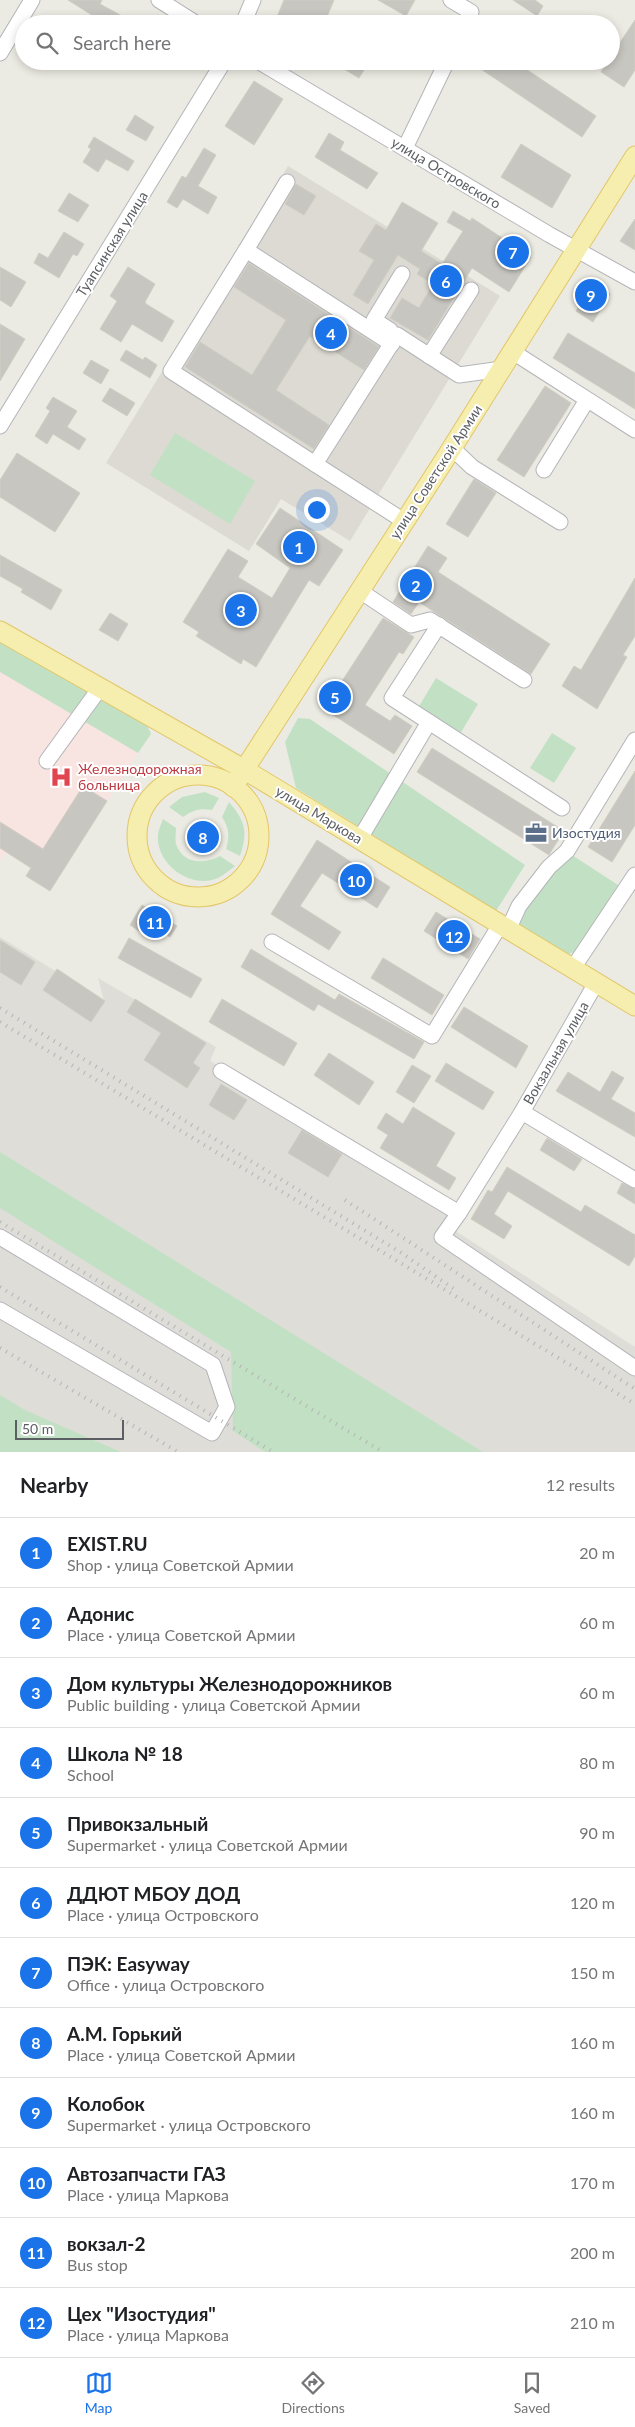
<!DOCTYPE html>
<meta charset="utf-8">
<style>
body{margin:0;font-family:Lato,sans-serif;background:#f2f2f2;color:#202124}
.scale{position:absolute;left:15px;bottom:12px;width:109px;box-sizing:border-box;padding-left:5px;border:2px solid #5b5e62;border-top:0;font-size:14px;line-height:18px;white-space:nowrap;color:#5b5e62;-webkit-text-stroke:4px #fff;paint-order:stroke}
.you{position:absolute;left:316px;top:509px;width:18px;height:18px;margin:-12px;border:4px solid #fff;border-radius:50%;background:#1a73e8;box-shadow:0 0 0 8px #1a73e833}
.badge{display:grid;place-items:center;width:32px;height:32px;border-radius:50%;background:#1a73e8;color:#fff;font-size:16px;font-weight:700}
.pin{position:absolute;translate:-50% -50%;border:2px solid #fff;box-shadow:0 1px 5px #0006}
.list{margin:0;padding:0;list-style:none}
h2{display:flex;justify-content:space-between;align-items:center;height:65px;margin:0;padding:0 20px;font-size:21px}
h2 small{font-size:16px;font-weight:400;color:#757577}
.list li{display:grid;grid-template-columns:32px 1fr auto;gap:15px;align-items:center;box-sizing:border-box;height:70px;padding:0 20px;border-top:1px solid #e0e0e0}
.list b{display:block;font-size:19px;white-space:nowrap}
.list p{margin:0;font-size:16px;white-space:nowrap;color:#757577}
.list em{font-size:16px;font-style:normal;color:#757577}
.icon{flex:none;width:28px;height:28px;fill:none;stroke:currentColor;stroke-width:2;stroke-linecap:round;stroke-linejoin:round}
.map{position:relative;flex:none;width:635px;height:1452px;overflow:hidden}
.search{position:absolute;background:#fff;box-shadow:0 2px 8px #0003;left:15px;right:15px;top:15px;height:55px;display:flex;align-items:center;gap:12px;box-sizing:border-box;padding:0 18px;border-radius:28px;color:#757577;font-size:19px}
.sheet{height:905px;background:#fff}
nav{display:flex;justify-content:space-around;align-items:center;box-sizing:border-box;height:70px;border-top:1px solid #e0e0e0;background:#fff;font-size:14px;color:#757577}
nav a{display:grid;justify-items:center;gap:2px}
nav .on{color:#1a73e8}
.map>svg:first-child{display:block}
.industrial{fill:#deddd8}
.education{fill:#dcdad2}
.medical{fill:#f8e4e1}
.green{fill:#c2e1c4}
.building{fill:#c8c6c0;stroke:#d0cdc2}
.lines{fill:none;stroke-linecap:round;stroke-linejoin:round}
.minor-casing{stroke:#b4b5b9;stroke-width:17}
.major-casing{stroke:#e2c667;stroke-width:21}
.minor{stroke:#fff;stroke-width:15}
.major{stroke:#f6eeaf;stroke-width:19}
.rail{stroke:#b3b4b4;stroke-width:4;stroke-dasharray:1 6;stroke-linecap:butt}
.labels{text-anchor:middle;stroke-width:4;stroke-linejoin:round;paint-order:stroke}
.street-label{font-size:14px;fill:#5b5e62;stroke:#fff}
.health-label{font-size:14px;fill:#be3a42;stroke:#fff;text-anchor:start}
.service-label{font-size:14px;fill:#4e5e75;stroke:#fff;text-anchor:start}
</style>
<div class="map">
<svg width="635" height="1452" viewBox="0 0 635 1452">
<rect width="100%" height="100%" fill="#ecebe3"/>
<path class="industrial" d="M0 937 104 1001 98 978 216 1047 210 1061 455 1204 454 1230 635 1347V1452H0Z"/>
<path class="education" d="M288 166 500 296 350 541 281 499 249 551 106 463Z"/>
<path class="medical" d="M0 672 138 753 50 891 26 876 31 868 6 852 0 861Z"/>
<g class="green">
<path d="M175 433 255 481 230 524 150 475Z"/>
<path d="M0 639 147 725 151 734 138 753 0 672Z"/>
<path d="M436 678 478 704 460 734 418 708Z"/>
<path d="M298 718 310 719 525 865 496 911 296 788 285 742Z"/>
<path d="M552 733 576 748 554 783 530 768Z"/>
<path d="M205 792 219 798 212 810C200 808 193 810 183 817L169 807 182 797Z"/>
<path d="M229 802C246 822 248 832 240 856L226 849C230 836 229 828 222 817Z"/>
<path d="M163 819 176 828C176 832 175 839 176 844 183 865 205 864 220 856L235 866C229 870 224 875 218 878 191 890 155 864 158 834 159 829 161 824 163 819Z"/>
<path d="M572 855 618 885 576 951 564 956 519 927 520 912 550 873Z"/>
<path d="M0 1152 483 1452H265L233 1431 231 1352 0 1208Z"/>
<path d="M0 1395 25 1410 121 1452H0Z"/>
</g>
<g class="building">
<path d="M68 0H102L100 4 122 16 118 24H106Z"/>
<path d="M284 0H334L324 24H274Z"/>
<path d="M378 0H415L406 16Z"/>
<path d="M513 0H535L543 6 537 16Z"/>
<path d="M635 20V70L624 87 601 72 608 61H611V56Z"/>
<path d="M331 61H360L367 65 359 78Z"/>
<path d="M469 61H514L596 116 582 137Z"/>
<path d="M254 81 283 99 254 145 225 126Z"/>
<path d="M135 115 154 127 146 141 126 130Z"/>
<path d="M329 133 344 142 340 150 378 173 367 189 315 157Z"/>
<path d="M94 137 134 161 128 171 106 159 98 172 83 162 91 149 88 147Z"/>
<path d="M521 144 571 175 552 208 501 177Z"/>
<path d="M204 148 216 155 198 186 217 197 208 214 183 199 177 208 167 202 182 176 186 178Z"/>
<path d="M296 184 316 196 304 215 285 204Z"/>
<path d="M69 193 89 205 78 222 58 211Z"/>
<path d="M402 202 438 223 421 251 442 264 463 231 447 222 453 211 470 221 472 218 531 257 509 292 472 268 428 340 390 318 402 298 419 308 433 284 417 274 420 269 398 255 368 304 353 295 374 260 359 251 376 224 386 230Z"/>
<path d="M635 219V250L620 241Z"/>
<path d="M64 232 84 244 77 256 73 254 59 278 34 263 39 253 48 258Z"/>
<path d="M249 263 379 347 364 370 310 336 276 390 329 425 314 449 185 367 200 342 252 375 286 320 234 287Z"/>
<path d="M0 267 26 282 11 307 0 300Z"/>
<path d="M128 267 155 284 145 302 146 304 174 321 162 342 132 324 121 342 100 329 117 301 110 296Z"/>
<path d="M593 283 610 294 593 322 576 311Z"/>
<path d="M0 324 25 339 0 381Z"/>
<path d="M568 333 635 373V409L553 358Z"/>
<path d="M126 350 143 360 145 357 157 365 150 378 120 360Z"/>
<path d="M91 360 109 370 101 384 83 373Z"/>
<path d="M545 386 571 403 524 477 497 460Z"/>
<path d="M110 388 135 403 127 416 102 401Z"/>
<path d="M53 397 77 411 67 427 86 439 79 450 53 434 47 444 35 436 50 411 46 408Z"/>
<path d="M17 453 80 493 55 532 0 497V480Z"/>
<path d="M474 479 496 493 468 537 446 524Z"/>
<path d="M280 508 343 550 319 586 309 580 256 667 243 659 241 664 196 636 199 632 183 622 228 549 248 561 238 577 272 598 290 568 256 544Z"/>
<path d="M428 546 447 558 438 572 550 644 531 674 419 602 411 614 393 602Z"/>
<path d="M0 555 62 590 51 610 21 592 23 589 0 576Z"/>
<path d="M635 578V636L623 655 627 657 597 709 562 686 574 666 581 670Z"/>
<path d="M110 613 128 624 118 641 99 630Z"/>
<path d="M383 618 414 637 403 654 399 652 365 705 390 721 395 715 412 726 394 754 324 709Z"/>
<path d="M432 748 564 831 550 853 549 855 417 772Z"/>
<path d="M635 771V825L612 862 588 847Z"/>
<path d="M83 786 107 801 50 891 26 876 31 868 0 848V822L43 849Z"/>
<path d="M317 840 390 887 377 908 322 873 300 906 341 932 329 950 271 914Z"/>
<path d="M142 905 177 926 170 937 148 923 142 933 130 925Z"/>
<path d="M436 912 480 939 468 959 424 931Z"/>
<path d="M129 938 202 979 191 998 118 958Z"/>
<path d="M0 940 35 962 21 985 0 972Z"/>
<path d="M251 949 335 1000 339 994 424 1042 414 1059 318 1004 314 1011 241 967Z"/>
<path d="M383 958 444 995 432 1015 371 978Z"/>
<path d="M57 969 105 1001 91 1022 43 990Z"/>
<path d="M135 999 206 1043 193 1063 200 1068 187 1088 144 1060 161 1033 127 1012Z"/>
<path d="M222 999 297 1043 284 1066 209 1022Z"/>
<path d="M464 1007 528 1046 516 1068 451 1027Z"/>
<path d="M329 1053 374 1082 359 1105 314 1075Z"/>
<path d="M446 1063 494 1092 483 1110 435 1081Z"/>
<path d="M412 1065 431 1076 414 1103 396 1092Z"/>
<path d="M612 1071 624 1078 611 1099 635 1113V1137L556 1091 568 1072 600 1092Z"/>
<path d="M221 1084 247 1100 234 1120 209 1105Z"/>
<path d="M413 1107 455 1133 436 1166 456 1178 449 1190 380 1148 388 1135 377 1128 386 1113 403 1124Z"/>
<path d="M302 1130 342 1154 328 1177 288 1153Z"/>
<path d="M547 1138 582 1159 574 1171 540 1150Z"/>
<path d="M507 1167 581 1212 585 1205 635 1235V1256L629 1266 508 1191 494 1214 512 1226 504 1239 471 1219 488 1190 492 1192Z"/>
<path d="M622 1183 635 1189V1204L617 1193Z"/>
</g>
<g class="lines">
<g class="minor-casing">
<g id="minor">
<path d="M159 0 197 24"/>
<path d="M451 0 471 12 465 24"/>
<path d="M243 24 253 0"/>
<path d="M0 53 32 0"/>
<path d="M258 61 550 235 635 282"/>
<path d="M405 148 447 61"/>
<path d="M246 250 287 182"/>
<path d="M390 330 374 320 402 274"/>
<path d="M513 352 635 430"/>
<path d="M429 356 471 290"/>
<path d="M0 426 224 61"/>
<path d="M452 448 472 467 560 522"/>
<path d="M315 464 171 371 246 250 392 344"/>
<path d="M544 470 587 400"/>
<path d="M404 521 315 464 397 335 459 375 502 369"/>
<path d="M360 591 411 625 430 620 524 680"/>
<path d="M439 625 392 698 562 808"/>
<path d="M47 761 100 688"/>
<path d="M359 840 429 722"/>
<path d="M508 930 519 906 549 867 567 851 635 740"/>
<path d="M272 942 432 1036 500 925"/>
<path d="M573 968 635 875"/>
<path d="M596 983 522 1112 635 1180"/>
<path d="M221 1071 459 1213 522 1112"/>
<path d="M459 1213 442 1237 635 1368"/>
<path d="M0 1237 213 1365 227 1407 212 1433 0 1310"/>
</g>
</g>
<g class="major-casing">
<g id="major">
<path d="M0 631 245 770 635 1006"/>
<circle cx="198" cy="836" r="61"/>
<path d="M233 787 445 459 635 156"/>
</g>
</g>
<use href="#minor" class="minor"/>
<use href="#major" class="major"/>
<g class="rail">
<path d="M0 1008 400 1252 457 1291"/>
<path d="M0 1022 635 1404"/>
<path d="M345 1200 635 1389"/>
<path d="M0 1222 383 1452"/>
<path d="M0 1287 273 1452"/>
<path d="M0 1348 178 1452"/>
</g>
</g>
<defs>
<g id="hospital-bare" transform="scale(1.725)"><path d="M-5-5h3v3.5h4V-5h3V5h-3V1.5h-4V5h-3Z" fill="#e0444e" stroke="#fff" stroke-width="2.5" paint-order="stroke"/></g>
<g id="office-bare" transform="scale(1.725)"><path d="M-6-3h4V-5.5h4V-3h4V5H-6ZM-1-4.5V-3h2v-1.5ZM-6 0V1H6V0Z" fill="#5c6f8a" stroke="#fff" stroke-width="2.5" paint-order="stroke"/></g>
</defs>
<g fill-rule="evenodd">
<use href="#hospital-bare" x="61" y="777"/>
<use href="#office-bare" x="536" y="833"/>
</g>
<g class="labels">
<g class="street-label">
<text transform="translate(446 173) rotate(31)" y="5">улица Островского</text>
<text transform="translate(112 244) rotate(-58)" y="5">Туапсинская улица</text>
<text transform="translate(436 472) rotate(-57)" y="5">улица Советской Армии</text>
<text transform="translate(319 815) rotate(31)" y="5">улица Маркова</text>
<text transform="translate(556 1053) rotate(-60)" y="5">Вокзальная улица</text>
</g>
<g class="health-label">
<text x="78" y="774">Железнодорожная<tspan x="78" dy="16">больница</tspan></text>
</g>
<g class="service-label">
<text x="552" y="838">Изостудия</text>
</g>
</g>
</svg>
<div class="scale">50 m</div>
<div class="you"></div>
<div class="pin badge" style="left:299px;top:547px">1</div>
<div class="pin badge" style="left:416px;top:585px">2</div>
<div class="pin badge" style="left:241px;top:610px">3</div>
<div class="pin badge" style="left:331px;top:333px">4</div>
<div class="pin badge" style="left:335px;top:697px">5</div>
<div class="pin badge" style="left:446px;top:281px">6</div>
<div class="pin badge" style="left:513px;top:252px">7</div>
<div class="pin badge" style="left:203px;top:837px">8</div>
<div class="pin badge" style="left:591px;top:295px">9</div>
<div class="pin badge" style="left:356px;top:880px">10</div>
<div class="pin badge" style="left:155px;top:922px">11</div>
<div class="pin badge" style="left:454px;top:936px">12</div>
<div class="search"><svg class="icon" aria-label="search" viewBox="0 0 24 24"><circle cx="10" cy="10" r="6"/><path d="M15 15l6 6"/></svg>Search here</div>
</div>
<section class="sheet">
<h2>Nearby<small>12 results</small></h2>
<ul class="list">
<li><span class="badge">1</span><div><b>EXIST.RU</b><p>Shop · улица Советской Армии</p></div><em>20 m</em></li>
<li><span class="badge">2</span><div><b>Адонис</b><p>Place · улица Советской Армии</p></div><em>60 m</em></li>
<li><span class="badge">3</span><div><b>Дом культуры Железнодорожников</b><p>Public building · улица Советской Армии</p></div><em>60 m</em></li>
<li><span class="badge">4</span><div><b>Школа № 18</b><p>School</p></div><em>80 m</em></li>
<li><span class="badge">5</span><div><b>Привокзальный</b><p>Supermarket · улица Советской Армии</p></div><em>90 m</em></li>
<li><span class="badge">6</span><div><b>ДДЮТ МБОУ ДОД</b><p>Place · улица Островского</p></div><em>120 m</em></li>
<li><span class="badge">7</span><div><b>ПЭК: Easyway</b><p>Office · улица Островского</p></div><em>150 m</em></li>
<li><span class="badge">8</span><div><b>А.М. Горький</b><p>Place · улица Советской Армии</p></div><em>160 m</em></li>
<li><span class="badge">9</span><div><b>Колобок</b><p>Supermarket · улица Островского</p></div><em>160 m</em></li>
<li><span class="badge">10</span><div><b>Автозапчасти ГАЗ</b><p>Place · улица Маркова</p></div><em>170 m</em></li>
<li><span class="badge">11</span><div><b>вокзал-2</b><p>Bus stop</p></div><em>200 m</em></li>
<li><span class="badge">12</span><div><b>Цех &quot;Изостудия&quot;</b><p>Place · улица Маркова</p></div><em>210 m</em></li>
</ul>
</section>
<nav>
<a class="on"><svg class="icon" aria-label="map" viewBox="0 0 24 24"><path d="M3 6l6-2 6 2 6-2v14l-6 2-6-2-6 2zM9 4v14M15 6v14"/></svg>Map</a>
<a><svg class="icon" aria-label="directions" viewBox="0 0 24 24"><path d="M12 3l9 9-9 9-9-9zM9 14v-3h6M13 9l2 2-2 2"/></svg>Directions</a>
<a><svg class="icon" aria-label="saved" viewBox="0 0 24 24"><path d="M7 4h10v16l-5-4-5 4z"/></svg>Saved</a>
</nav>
